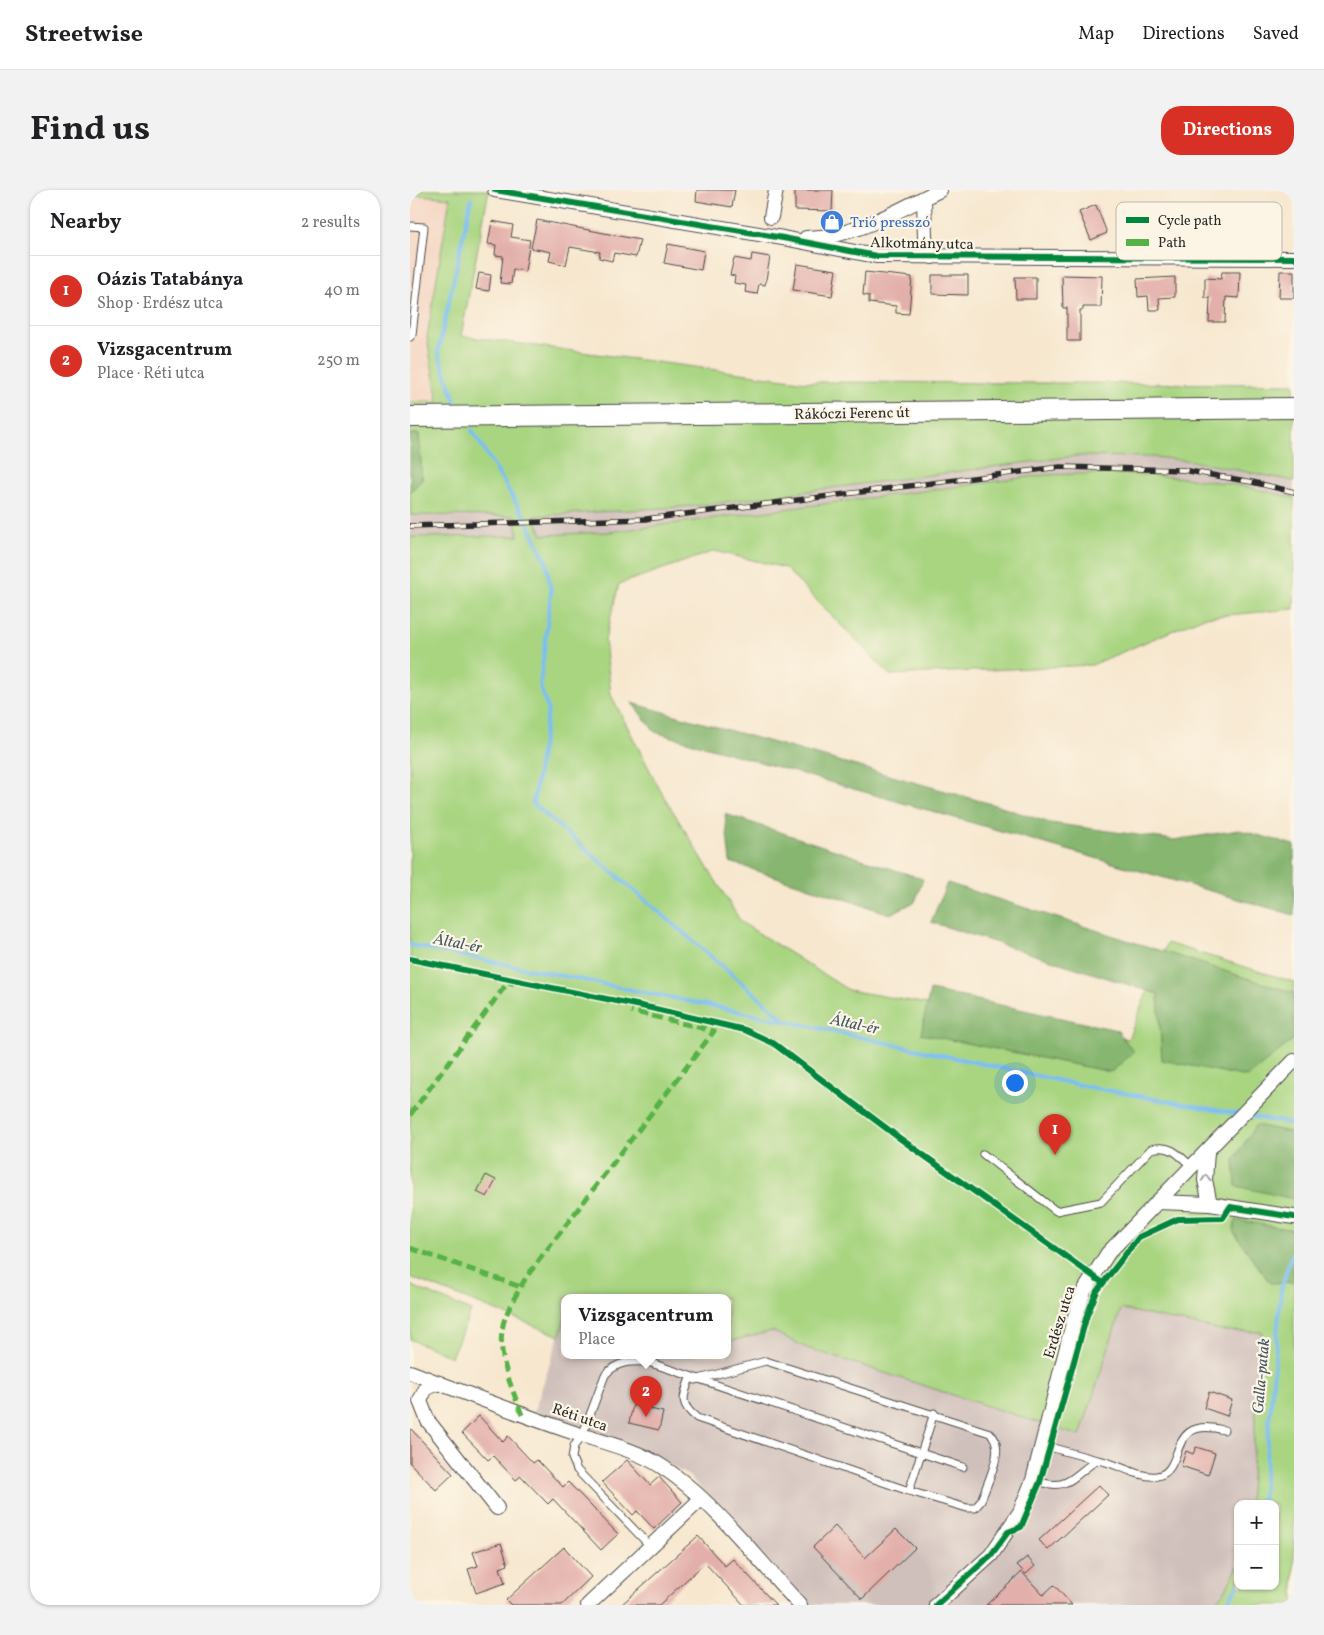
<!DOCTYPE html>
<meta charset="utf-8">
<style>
body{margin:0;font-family:Vollkorn,serif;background:#f2f2f2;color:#202124}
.controls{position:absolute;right:15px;bottom:15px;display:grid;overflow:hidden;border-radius:10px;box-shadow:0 1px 4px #0004}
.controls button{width:45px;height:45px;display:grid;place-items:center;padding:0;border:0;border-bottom:1px solid #e0e0e0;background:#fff;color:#202124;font:25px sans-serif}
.you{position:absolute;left:604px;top:892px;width:18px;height:18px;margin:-12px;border:4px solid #fff;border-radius:50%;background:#1a73e8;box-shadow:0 0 0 8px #1a73e833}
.badge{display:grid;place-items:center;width:32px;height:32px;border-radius:50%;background:#d93025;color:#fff;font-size:16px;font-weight:700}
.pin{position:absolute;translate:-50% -41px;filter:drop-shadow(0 1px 2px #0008)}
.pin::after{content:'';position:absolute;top:26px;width:18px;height:15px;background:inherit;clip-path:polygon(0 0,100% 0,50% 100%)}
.popup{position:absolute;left:151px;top:1104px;width:170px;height:65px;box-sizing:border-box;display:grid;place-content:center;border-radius:10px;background:#fff;filter:drop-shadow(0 1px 4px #0005);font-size:16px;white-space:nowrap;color:#757577}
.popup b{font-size:19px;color:#202124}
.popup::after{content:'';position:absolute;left:50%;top:100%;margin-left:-10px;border:10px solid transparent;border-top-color:#fff}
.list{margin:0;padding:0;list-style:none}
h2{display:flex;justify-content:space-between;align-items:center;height:65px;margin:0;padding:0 20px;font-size:21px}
h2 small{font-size:16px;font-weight:400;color:#757577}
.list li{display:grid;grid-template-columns:32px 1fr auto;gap:15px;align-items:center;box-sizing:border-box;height:70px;padding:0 20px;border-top:1px solid #e0e0e0}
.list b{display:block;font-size:19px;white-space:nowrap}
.list p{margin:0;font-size:16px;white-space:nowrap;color:#757577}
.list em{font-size:16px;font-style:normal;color:#757577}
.map{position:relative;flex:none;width:884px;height:1415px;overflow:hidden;border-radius:20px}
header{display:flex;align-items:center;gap:30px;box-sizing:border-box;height:70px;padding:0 25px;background:#fff;border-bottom:1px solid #e0e0e0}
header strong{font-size:24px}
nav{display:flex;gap:28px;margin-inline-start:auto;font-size:18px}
.intro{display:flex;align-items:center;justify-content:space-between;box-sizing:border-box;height:120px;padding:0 30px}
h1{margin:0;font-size:35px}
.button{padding:12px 22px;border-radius:20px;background:#d93025;color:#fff;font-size:18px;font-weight:700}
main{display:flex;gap:30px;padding:0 30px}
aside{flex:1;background:#fff;border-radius:20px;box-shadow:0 1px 4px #0004}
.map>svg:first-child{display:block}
.built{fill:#f4d3c0}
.industrial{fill:#d0c0bc}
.green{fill:#a9d581;stroke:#6a8056}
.forest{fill:#86b66f;stroke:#58704d}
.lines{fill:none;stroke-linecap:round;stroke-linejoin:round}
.stream{stroke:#7cbef2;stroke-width:4}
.building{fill:#e3afaa}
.service-casing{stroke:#4a4744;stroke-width:9}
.minor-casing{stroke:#4a4744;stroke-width:16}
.secondary-casing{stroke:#4a4744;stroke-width:22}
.service{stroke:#fff;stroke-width:7}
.minor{stroke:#fff;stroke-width:14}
.secondary{stroke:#fff;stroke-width:20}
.rail-casing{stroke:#2b2b2b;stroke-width:5.5}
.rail{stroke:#fcf5e5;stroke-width:4;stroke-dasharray:11;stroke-linecap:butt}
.quiet{stroke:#56b246;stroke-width:5;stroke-dasharray:10 5;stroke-linecap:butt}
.cycleway-casing{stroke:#fcf5e5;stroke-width:9}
.cycleway{stroke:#00873e;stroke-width:6}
.oneway{stroke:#a0a0a0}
.labels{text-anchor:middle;stroke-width:4.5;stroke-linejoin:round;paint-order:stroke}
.shop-label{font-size:15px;fill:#366cbe;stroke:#fcf5e5;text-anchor:start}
.street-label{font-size:15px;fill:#2b2b2b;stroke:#fcf5e5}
.water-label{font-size:16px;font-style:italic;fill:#435767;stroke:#fcf5e5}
.key{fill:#fcf5e5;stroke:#bdb8ad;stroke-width:1}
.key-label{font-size:14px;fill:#2b2b2b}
</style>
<header>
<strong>Streetwise</strong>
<nav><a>Map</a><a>Directions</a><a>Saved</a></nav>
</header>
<div class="intro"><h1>Find us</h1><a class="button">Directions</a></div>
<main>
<aside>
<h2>Nearby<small>2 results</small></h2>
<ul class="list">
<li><span class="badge">1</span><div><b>Oázis Tatabánya</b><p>Shop · Erdész utca</p></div><em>40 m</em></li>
<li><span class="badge">2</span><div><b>Vizsgacentrum</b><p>Place · Réti utca</p></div><em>250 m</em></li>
</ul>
</aside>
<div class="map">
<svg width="884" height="1415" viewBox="0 0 884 1415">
<rect width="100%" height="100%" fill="#fcf5e5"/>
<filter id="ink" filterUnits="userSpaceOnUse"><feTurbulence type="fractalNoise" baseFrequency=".02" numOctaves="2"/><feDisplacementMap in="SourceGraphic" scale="10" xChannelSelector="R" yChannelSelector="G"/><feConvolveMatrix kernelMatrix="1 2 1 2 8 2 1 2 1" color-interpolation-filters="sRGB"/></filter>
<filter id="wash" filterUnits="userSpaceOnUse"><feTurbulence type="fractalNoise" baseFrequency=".0096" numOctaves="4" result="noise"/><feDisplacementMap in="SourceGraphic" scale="20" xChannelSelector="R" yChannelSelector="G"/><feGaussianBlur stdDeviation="1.12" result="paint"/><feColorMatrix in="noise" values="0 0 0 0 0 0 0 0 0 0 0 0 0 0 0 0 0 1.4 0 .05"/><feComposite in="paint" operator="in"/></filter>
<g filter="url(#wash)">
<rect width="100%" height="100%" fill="#f7e7cf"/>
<path class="built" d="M0 4 40 8 17 148 28 212H0Z"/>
<g class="industrial">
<path d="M666 266 743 267 818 277 884 291V308L848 298 634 285 199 342 132 345 123 325 284 316Z"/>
<path d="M0 325 106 326 108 347H0Z"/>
<path d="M711 1119 814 1141 853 1142 839 1314H828V1376L816 1399 803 1415H400L279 1286 246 1267 124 1222 155 1127V1166H317V1152L362 1141 397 1158 670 1245Z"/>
</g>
<g class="green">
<path d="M0 0H79L51 146 397 192 884 194V291L781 271 743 267 666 266 284 316 124 326 132 345 199 342 634 285C719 281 802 286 884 308V419L794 427 682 475 480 485 375 378 305 361 209 394 195 450 201 505 250 600 331 732 438 800 718 849 757 753 884 792V1415H803L816 1399 828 1376V1396H865V1314H839L852 1142 814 1141 711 1119 670 1246 397 1158 362 1141 317 1152V1108H155V1127L150 1146 0 1087V347L108 346 105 326 0 325V302L12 290 9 244H0V212H28L17 148 40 8 0 4Z"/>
<path d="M0 1095 61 1121 41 1167 0 1149Z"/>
</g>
<g class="forest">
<path d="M0 244H9L12 290 0 302Z"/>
<path d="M222 513 585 615 640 633 764 650 829 640 884 655V725L245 542Z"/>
<path d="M315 624 513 689 505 712 480 724 320 672Z"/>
<path d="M537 693 884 803V849L837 887 752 870 748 804 521 732Z"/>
<path d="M520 800 707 840 724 862 701 882 511 844Z"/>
<path d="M846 935 884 943V1009L826 996 824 970Z"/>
<path d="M826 1030 884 1040V1092L860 1093 823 1041Z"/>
</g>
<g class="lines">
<g class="stream">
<path d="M45 211 28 162 61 9"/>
<path d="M62 240 116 329 136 372 141 401 130 496 138 519 123 614 374 829"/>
<path d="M0 755 376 831 674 896 828 924"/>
<path d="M838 926 884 934"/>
<path d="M852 1314 871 1100 879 1072 884 1062"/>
<path d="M816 1415 828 1395"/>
</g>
</g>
<g id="blocks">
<g class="building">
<path d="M287 0H325L322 17 286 11Z"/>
<path d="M385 0H423L422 21 385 20Z"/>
<path d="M686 15 697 43 681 50 669 22Z"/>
<path d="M816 20 857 21 856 40H816Z"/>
<path d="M127 30 230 50 226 67 204 63 202 71 189 68 190 62 160 57 156 75 139 71 141 62 121 58Z"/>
<path d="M82 31 103 35 101 47 120 50 115 81 103 79 101 94 90 93 93 66 85 65 86 55 78 54Z"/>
<path d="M258 54 294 61 291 80 254 73Z"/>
<path d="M342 64 360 67 355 95 349 94 347 104 335 102 336 95 324 93 325 86 320 85 324 68 341 71Z"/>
<path d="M387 74 426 80 422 106 383 100Z"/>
<path d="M870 81H884V108H869Z"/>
<path d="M455 82 502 87 499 124 486 123V116L459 113V106L453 105Z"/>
<path d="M812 82H830L829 108 816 107 815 132H799L800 108H795V88L811 89Z"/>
<path d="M69 83 81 85 79 101 66 99Z"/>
<path d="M522 85H558V105L522 104Z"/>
<path d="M652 85 692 86 691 117H673V120H670V151H657V118H653Z"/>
<path d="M605 87H626V109H606Z"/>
<path d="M765 87V107L749 108 750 120H739L738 106 728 107 727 89Z"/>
<path d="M76 985 86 990 77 1007 67 1002Z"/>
<path d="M237 1192 248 1196 240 1219 253 1222 249 1240 219 1233 223 1215 229 1216Z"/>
<path d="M799 1202 822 1210 817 1226 794 1218Z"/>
<path d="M69 1226 93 1252 98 1246 123 1273 127 1270 153 1297 158 1292 208 1344 191 1360 143 1309 138 1314 111 1286 106 1290 83 1266 78 1270 52 1243Z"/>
<path d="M0 1238 43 1284 26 1300 0 1273Z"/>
<path d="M786 1257 805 1263 798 1285 771 1276 776 1261 783 1264Z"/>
<path d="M217 1270 240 1295 249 1287 272 1312 244 1339 227 1321 223 1325 192 1292Z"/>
<path d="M689 1295 698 1305 638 1360 629 1350Z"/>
<path d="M425 1336 455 1368 486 1339 505 1358 452 1409 403 1357Z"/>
<path d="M288 1346 315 1376 323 1369 366 1415H334L295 1373 249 1415H211Z"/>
<path d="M91 1353 98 1375 90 1378 95 1393 66 1403 58 1379 68 1376 63 1362Z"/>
<path d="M154 1357 181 1387 152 1415H101L96 1410Z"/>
<path d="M617 1367 625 1376 616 1384 607 1375Z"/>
<path d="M612 1382 633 1405 644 1395 662 1415H576Z"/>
</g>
</g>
</g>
<g filter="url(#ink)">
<use href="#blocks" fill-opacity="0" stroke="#4a4744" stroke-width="1"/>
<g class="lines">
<g class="service-casing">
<g id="service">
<path d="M0 36 14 37 2 145 0 147"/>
<path d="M573 964 646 1021 691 1012 741 959C761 954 768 964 782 977"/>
<path d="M280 1188C273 1207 269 1214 287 1228L499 1301 557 1318H565L571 1311C577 1292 597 1258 580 1243L356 1171 285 1190"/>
<path d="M632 1255 687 1270"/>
<path d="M623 1290C660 1302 659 1288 687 1270 705 1272 730 1289 747 1286 777 1281 755 1225 814 1240"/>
<path d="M499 1301 524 1223"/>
<path d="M240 1356 167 1280 162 1268 164 1256 172 1246 195 1185C207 1171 221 1171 238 1172L553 1277"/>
</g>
</g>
<g class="minor-casing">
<g id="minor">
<path d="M85 0 373 48 466 66 884 68"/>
<path d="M514 8 515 48 522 67"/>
<path d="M361 27 366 0"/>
<path d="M396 48C444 48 488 20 530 0"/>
<path d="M797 962 795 990 800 1014"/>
<path d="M747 1012 800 1014 884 1027"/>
<path d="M0 1182C52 1202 104 1222 156 1240 187 1251 223 1258 251 1276 301 1308 349 1371 390 1415"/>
<path d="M29 1193 16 1198 10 1211 18 1231 87 1318"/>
<path d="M178 1415 291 1309"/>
<path d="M526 1415 581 1365 610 1322 623 1290 664 1129 674 1101 698 1063 884 871"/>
</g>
</g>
<g class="secondary-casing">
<path id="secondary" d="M0 227 884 218"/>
</g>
<use href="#service" class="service"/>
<use href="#minor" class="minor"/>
<use href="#secondary" class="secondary"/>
<g class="rail-casing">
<path id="rail" d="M0 336 236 329 650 277 773 280 842 292 884 302"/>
</g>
<use href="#rail" class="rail"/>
<g class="quiet">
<path d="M0 925 98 792 104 794"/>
<path d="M0 1058 111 1097"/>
<path d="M112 1225C101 1195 85 1162 94 1131 99 1116 109 1100 117 1086L304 841 221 821"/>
</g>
<g class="cycleway-casing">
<g id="cycleway">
<path d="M85 0 373 48 466 66 884 68"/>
<path d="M0 769 241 818 335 840 363 853 488 947 693 1093"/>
<path d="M526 1415 581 1365 598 1342 611 1337 630 1292 677 1125 687 1101 729 1047 768 1029 813 1028 820 1017 884 1027"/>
</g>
</g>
<use href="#cycleway" class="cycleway"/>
</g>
<defs><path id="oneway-chevron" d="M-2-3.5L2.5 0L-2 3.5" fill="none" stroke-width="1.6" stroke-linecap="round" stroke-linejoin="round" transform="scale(1.25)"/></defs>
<use class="oneway" href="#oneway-chevron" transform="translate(796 988) rotate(-93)"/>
</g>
<defs>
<g id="shop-disc" transform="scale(1.25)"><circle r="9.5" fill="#3f7fe0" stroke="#fcf5e5"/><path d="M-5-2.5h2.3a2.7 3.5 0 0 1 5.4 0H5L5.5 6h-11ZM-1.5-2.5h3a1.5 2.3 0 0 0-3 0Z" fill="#fff"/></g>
</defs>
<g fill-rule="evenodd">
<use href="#shop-disc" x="422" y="32"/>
</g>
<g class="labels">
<g class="shop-label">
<text x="440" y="37">Trió presszó</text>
</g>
<g class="street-label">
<text transform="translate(512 53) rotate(1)" y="5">Alkotmány utca</text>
<text transform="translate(442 223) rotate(-1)" y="5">Rákóczi Ferenc út</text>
<text transform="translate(649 1132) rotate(-73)" y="5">Erdész utca</text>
<text transform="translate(170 1227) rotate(19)" y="5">Réti utca</text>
</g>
<g class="water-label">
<text transform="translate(48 752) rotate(11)" y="6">Által-ér</text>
<text transform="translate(445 833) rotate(12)" y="6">Által-ér</text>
<text transform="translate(850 1186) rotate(-85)" y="6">Galla-patak</text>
</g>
</g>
<rect x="706" y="12" width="166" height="58" rx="8" class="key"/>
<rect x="716" y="27" width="23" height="6" fill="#00873e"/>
<rect x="716" y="49" width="23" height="7" fill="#56b246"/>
<g class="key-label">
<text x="748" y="35">Cycle path</text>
<text x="748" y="57">Path</text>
</g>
</svg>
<div class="controls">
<button>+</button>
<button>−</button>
</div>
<div class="you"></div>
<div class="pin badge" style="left:645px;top:965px">1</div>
<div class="pin badge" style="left:236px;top:1227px">2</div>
<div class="popup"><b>Vizsgacentrum</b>Place</div>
</div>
</main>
